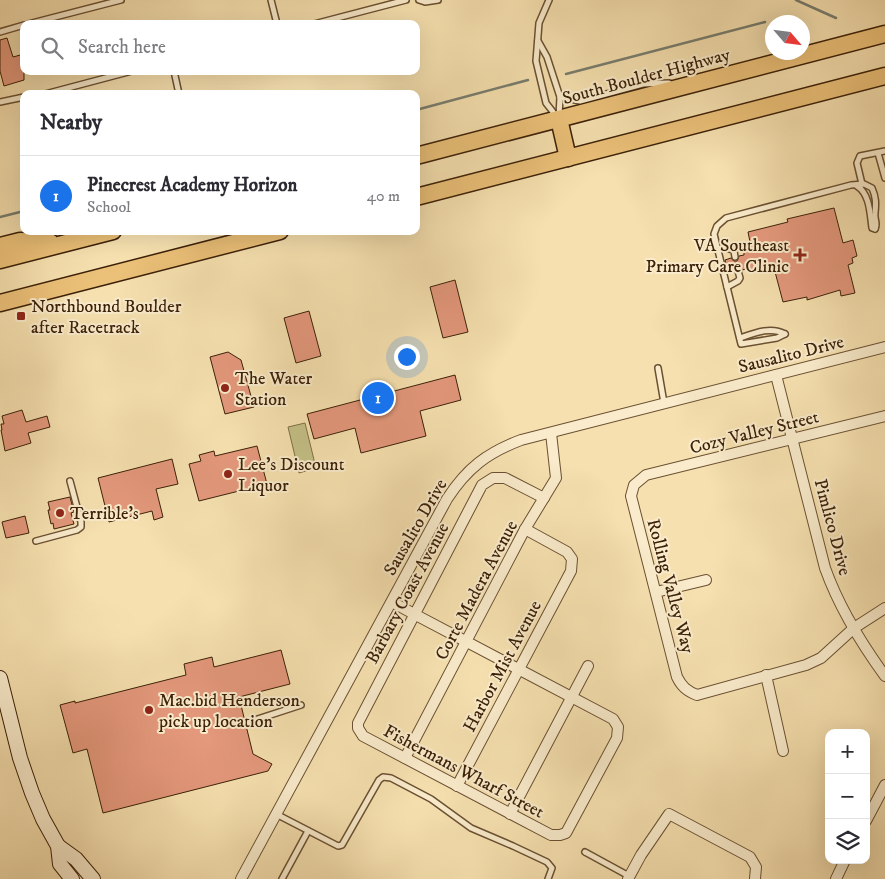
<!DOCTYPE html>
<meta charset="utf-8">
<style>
body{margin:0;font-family:"IM FELL DW Pica",serif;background:#f2f2f3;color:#2b2b33}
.controls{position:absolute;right:15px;bottom:15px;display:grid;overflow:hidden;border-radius:10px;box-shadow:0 5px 20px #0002}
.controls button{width:45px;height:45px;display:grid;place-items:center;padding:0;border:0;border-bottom:1px solid #e1e1e2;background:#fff;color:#2b2b33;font:25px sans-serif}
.compass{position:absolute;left:765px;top:15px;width:45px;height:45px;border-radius:50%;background:#fff;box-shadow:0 5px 20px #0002;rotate:118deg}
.you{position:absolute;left:406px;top:356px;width:18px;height:18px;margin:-12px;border:4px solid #fff;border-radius:50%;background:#1a73e8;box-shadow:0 0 0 8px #1a73e833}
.badge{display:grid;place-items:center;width:32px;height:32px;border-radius:50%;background:#1a73e8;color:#fff;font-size:16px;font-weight:700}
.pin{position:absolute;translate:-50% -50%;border:2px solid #fff;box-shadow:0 1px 5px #0006}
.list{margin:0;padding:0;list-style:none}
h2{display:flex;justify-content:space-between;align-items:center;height:65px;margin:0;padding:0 20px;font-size:21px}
h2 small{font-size:16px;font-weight:400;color:#7c7c81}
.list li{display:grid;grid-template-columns:32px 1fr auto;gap:15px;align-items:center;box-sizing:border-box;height:80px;padding:0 20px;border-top:1px solid #e1e1e2}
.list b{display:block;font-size:19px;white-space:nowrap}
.list p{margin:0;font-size:16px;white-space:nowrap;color:#7c7c81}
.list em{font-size:16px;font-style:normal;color:#7c7c81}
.icon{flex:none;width:28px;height:28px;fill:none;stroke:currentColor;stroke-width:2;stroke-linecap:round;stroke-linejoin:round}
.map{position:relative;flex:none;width:885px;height:879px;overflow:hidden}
.search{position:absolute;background:#fff;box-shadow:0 5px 20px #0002;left:20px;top:20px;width:400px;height:55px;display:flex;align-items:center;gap:12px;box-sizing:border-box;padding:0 18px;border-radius:10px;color:#7c7c81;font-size:19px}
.panel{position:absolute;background:#fff;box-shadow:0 5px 20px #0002;left:20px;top:90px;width:400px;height:145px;border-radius:10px}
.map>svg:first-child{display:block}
.green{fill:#c3c086;stroke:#7f7047}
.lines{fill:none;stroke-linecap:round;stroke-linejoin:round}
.stream{stroke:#777d6f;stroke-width:2.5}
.building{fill:#e4987c;stroke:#3b2008}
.lane-casing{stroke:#6a5032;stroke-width:8}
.street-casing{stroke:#6a5032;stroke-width:12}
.secondary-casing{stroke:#3b2008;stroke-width:16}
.primary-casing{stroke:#3b2008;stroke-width:19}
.lane{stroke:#f9ebcb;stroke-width:5}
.street{stroke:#f9ebcb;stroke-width:10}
.secondary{stroke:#f9ebcb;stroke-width:14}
.primary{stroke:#ebc078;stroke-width:16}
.poi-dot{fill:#8f2418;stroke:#f9ebcb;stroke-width:2}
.labels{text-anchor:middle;stroke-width:4;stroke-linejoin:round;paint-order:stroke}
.street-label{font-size:18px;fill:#3b2008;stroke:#f9ebcb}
.poi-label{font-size:18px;fill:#3b2008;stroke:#f9ebcb;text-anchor:start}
</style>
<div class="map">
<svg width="885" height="879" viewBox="0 0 885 879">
<rect width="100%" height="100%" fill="#f6e0af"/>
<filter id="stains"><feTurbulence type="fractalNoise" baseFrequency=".004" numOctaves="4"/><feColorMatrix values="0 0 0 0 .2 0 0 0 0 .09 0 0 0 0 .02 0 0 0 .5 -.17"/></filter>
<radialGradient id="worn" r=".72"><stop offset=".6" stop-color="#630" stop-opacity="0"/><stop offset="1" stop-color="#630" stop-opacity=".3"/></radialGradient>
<path class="green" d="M305 423 316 468 299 473 288 427Z"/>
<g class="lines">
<g class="stream">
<path d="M796 0 836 18"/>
<path d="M566 74 765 22"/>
<path d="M416 110 528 80"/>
<path d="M0 217 24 211"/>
</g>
</g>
<g class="building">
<path d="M7 38 13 57 24 54V80L4 86 0 71V40Z"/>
<path d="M834 208 843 243 853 240 857 256 852 258 853 263 848 265 855 293 841 296 840 290 807 300V297L783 302 774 268 751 272 750 268 742 270 737 267 735 268 734 272 728 273 725 260 731 258 734 261H737L739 256 744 255V251L751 247 748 232 788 222 787 219Z"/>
<path d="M455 280 468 332 443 338 430 287Z"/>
<path d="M309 311 321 356 296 363 284 318Z"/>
<path d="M228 352 241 360 254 407 225 414 210 357Z"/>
<path d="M455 375 461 400 420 411 426 436 361 453 355 428 314 439 307 414Z"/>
<path d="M22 410 26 422 47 416 50 427 28 433 31 443 5 451 1 430H2L1 424H4L2 416Z"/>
<path d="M257 446 267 484 199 501 189 464 201 461 199 455 214 451 215 456Z"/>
<path d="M172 459 178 484 156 489 163 517 154 520 152 511 109 522 98 478Z"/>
<path d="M70 497 74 512 71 513 74 524 54 529 53 523 51 524 48 510H50L48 502Z"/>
<path d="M25 516 29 533 6 538 2 522Z"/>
<path d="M281 650 290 684 239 697 253 754 272 764 268 771 103 813 87 749 73 753 60 705 75 701V703L186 675 184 664 212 657 214 667Z"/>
</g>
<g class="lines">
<g class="lane-casing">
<g id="lane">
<path d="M271 0 277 24"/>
<path d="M419 0 425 2 438 0"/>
<path d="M549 0 539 23 536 61 546 103 557 117"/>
<path d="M28 24 121 0"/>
<path d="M314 24 406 0"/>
<path d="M0 32 24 25"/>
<path d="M538 41 547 57 560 97 559 116"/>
<path d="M174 71 179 94"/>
<path d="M45 94 132 71"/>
<path d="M560 97 580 101 643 84 669 83"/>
<path d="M0 102 24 97"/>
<path d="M878 153 885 178"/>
<path d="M862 184 857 163 860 156 885 151"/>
<path d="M857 186C870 194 870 214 872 228L875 229"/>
<path d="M718 249C724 248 728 247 734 251L735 257"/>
<path d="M727 287 738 281 740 278 738 271"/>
<path d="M785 334 777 338 741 344 714 234 717 226 726 218 851 185 864 184 872 188C876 197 876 203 875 213 874 220 878 223 875 229"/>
<path d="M740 338C754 333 771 326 785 334"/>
<path d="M658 368 664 403"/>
<path d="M36 541 77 530 81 527V522L70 481"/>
<path d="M255 720 301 705"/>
<path d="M276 814 338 846 342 845 379 780 383 777 391 778 431 799 471 828 513 846 547 862 552 868 548 879"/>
<path d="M585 852 629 876"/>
<path d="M282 879 308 831"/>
</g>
</g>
<g class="street-casing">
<g id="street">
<path d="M776 375 825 568C839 607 861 643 885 676"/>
<path d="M885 416 646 475 634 485 631 496 677 677C682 687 687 691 697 695L806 665 821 658 854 628 885 608"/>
<path d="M656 592 706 580"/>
<path d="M392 602 414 614 613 719 618 727 617 738 566 833 560 835H551L363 736 358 728V723L482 485 493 478H505L544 498"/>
<path d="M766 675 783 751"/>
<path d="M405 758 525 529 556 478 551 433"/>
<path d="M457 786 571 571 572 559 567 552 525 529"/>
<path d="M510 814 588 666"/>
<path d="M866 821 885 785"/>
<path d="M241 879 447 499C467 468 487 453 521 440L885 347"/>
<path d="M628 879 641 855 669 814 750 857 756 867 755 879"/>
<path d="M836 879 845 860"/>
</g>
</g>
<g class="secondary-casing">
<g id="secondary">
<path d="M0 678 20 758 32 793 43 819 58 846 60 864 72 879"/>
<path d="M58 846 76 859 93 879"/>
</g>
</g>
<g class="primary-casing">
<g id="primary">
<path d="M559 119 568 158"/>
<path d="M416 156 885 34"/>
<path d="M416 197 885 76"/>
<path d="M0 246 20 241 50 242"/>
<path d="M0 260 113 231"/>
<path d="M0 303 280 231"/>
</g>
</g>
<use href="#lane" class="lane"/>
<use href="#street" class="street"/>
<use href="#secondary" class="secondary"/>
<use href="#primary" class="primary"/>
</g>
<g class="poi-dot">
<path d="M797.5 247.5h5v5h5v5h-5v5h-5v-5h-5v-5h5z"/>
<rect x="16" y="311" width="10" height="10" rx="2.5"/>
<circle cx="225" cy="388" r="5"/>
<circle cx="228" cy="474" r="5"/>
<circle cx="60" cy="513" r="5"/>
<circle cx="149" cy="710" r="5"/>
</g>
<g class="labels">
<g class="street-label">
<text transform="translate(646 76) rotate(-15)" y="6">South Boulder Highway</text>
<text transform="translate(791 354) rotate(-14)" y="6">Sausalito Drive</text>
<text transform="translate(754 432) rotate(-14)" y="6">Cozy Valley Street</text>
<text transform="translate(415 527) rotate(-60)" y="6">Sausalito Drive</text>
<text transform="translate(833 527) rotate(75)" y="6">Pimlico Drive</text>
<text transform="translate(671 586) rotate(75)" y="6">Rolling Valley Way</text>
<text transform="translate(476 590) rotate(-62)" y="6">Corte Madera Avenue</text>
<text transform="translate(407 593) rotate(-62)" y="6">Barbary Coast Avenue</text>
<text transform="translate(502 666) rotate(-62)" y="6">Harbor Mist Avenue</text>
<text transform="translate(464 771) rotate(28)" y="6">Fishermans Wharf Street</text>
</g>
<g class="poi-label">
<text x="789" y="251" text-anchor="end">VA Southeast<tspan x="789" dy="21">Primary Care Clinic</tspan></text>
<text x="31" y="312">Northbound Boulder<tspan x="31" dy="21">after Racetrack</tspan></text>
<text x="235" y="384">The Water<tspan x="235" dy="21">Station</tspan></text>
<text x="238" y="470">Lee's Discount<tspan x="238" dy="21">Liquor</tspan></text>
<text x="70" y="519">Terrible's</text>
<text x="159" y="706">Mac.bid Henderson<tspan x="159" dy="21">pick up location</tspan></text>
</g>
</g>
<rect width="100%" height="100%" filter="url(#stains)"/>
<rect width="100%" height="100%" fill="url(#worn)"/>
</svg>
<div class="controls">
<button>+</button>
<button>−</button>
<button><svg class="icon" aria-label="layers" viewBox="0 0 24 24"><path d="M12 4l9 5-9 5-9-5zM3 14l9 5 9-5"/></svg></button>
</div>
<svg class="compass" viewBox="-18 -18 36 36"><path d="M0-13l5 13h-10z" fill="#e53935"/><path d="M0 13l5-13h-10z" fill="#7c7c81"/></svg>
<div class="you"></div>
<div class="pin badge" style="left:378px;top:398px">1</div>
<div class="search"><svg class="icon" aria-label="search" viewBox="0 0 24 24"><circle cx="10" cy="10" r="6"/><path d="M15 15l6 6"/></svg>Search here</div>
<section class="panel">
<h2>Nearby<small></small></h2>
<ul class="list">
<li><span class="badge">1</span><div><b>Pinecrest Academy Horizon</b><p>School</p></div><em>40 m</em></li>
</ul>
</section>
</div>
